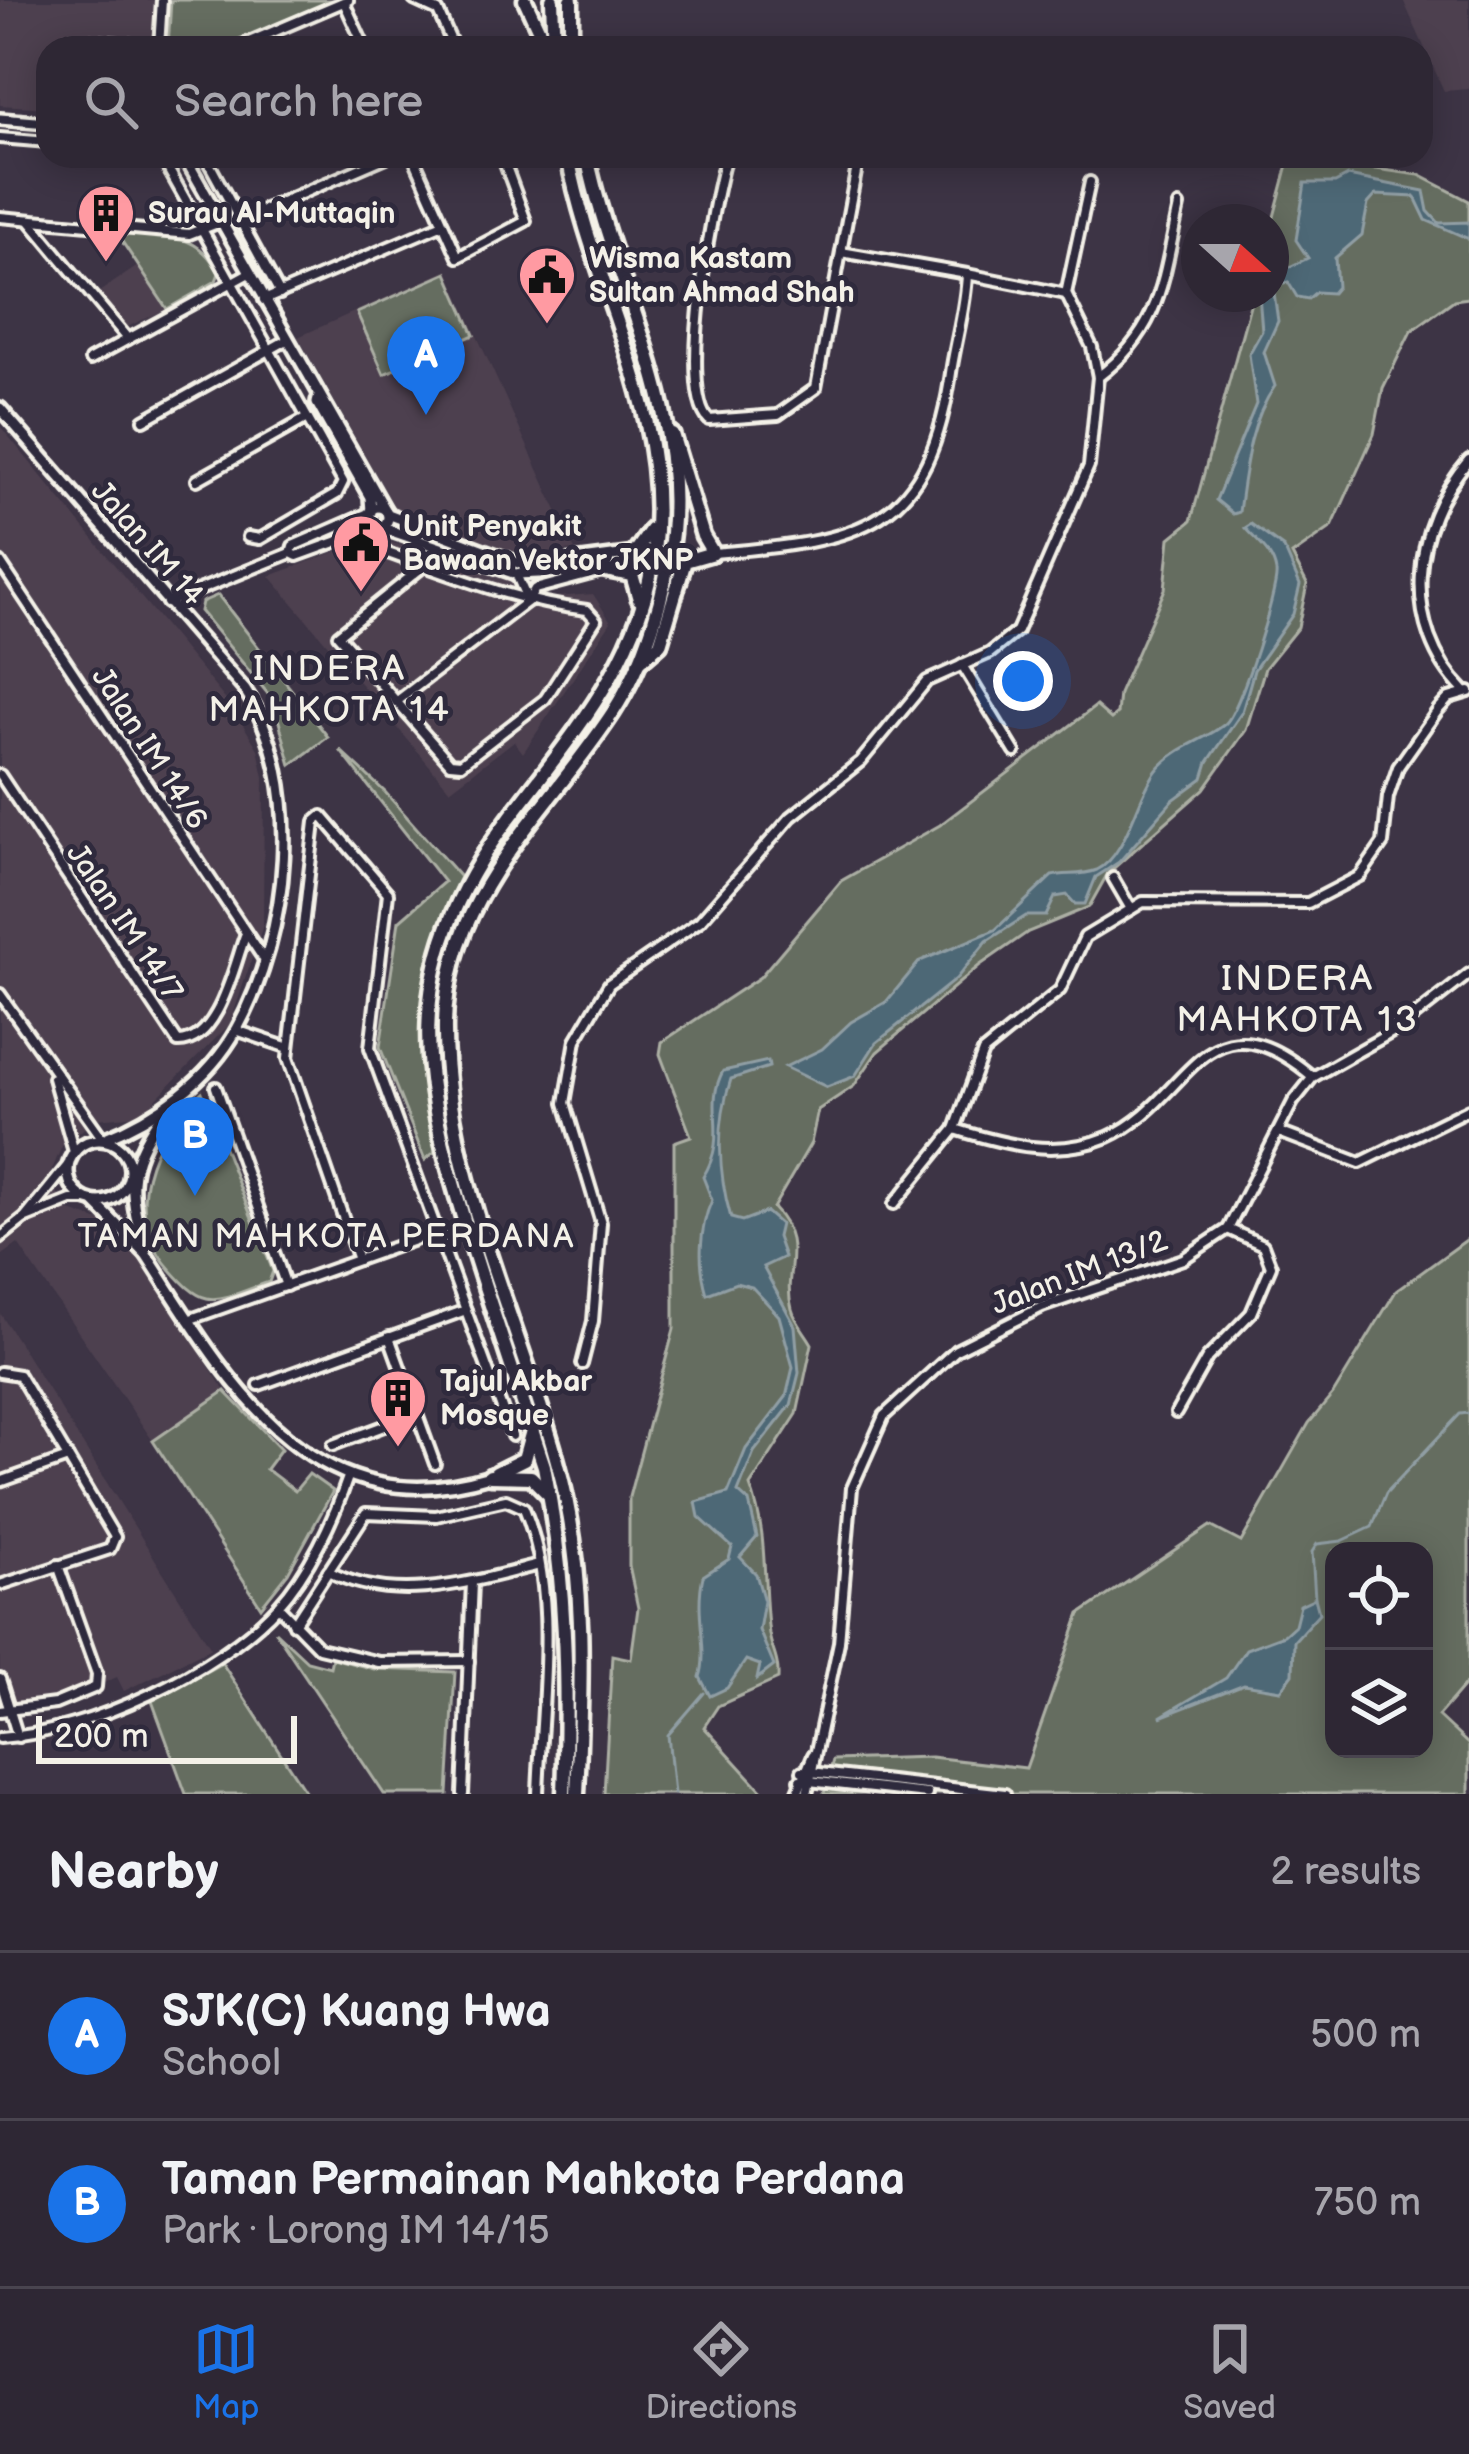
<!DOCTYPE html>
<meta charset="utf-8">
<style>
body{margin:0;font-family:"Balsamiq Sans",sans-serif;background:#3a3340;color:#f1f3f6}
.controls{position:absolute;right:36px;bottom:36px;display:grid;overflow:hidden;border-radius:24px;box-shadow:0 6px 30px #0003}
.controls button{width:108px;height:108px;display:grid;place-items:center;padding:0;border:0;border-bottom:3px solid #49444f;background:#2e2734;color:#f1f3f6;font:60px sans-serif}
.compass{position:absolute;left:1181px;top:204px;width:108px;height:108px;border-radius:50%;background:#2e2734;box-shadow:0 6px 30px #0003;rotate:111deg}
.scale{position:absolute;left:36px;bottom:30px;width:261px;box-sizing:border-box;padding-left:12px;border:6px solid #f4f1e8;border-top:0;font-size:33px;line-height:42px;white-space:nowrap;color:#f4f1e8;-webkit-text-stroke:9px #2f2a3d;paint-order:stroke}
.you{position:absolute;left:1023px;top:681px;width:42px;height:42px;margin:-30px;border:9px solid #fff;border-radius:50%;background:#1a73e8;box-shadow:0 0 0 18px #1a73e833}
.badge{display:grid;place-items:center;width:78px;height:78px;border-radius:50%;background:#1a73e8;color:#fff;font-size:39px;font-weight:700}
.pin{position:absolute;translate:-50% -99px;filter:drop-shadow(0 3px 6px #0008)}
.pin::after{content:'';position:absolute;top:63px;width:42px;height:36px;background:inherit;clip-path:polygon(0 0,100% 0,50% 100%)}
.list{margin:0;padding:0;list-style:none}
h2{display:flex;justify-content:space-between;align-items:center;height:156px;margin:0;padding:0 48px;font-size:51px}
h2 small{font-size:39px;font-weight:400;color:#a7a5ac}
.list li{display:grid;grid-template-columns:78px 1fr auto;gap:36px;align-items:center;box-sizing:border-box;height:168px;padding:0 48px;border-top:3px solid #49444f}
.list b{display:block;font-size:45px;white-space:nowrap}
.list p{margin:0;font-size:39px;white-space:nowrap;color:#a7a5ac}
.list em{font-size:39px;font-style:normal;color:#a7a5ac}
.icon{flex:none;width:66px;height:66px;fill:none;stroke:currentColor;stroke-width:2;stroke-linecap:round;stroke-linejoin:round}
.map{position:relative;flex:none;width:1469px;height:1794px;overflow:hidden}
.search{position:absolute;background:#2e2734;box-shadow:0 6px 30px #0003;left:36px;right:36px;top:36px;height:132px;display:flex;align-items:center;gap:30px;box-sizing:border-box;padding:0 42px;border-radius:36px;color:#a7a5ac;font-size:45px}
.sheet{height:492px;background:#2e2734}
nav{display:flex;justify-content:space-around;align-items:center;box-sizing:border-box;height:168px;border-top:3px solid #49444f;background:#2e2734;font-size:33px;color:#a7a5ac}
nav a{display:grid;justify-items:center;gap:6px}
nav .on{color:#1a73e8}
.map>svg:first-child{display:block}
.built{fill:#4d404f}
.green{fill:#656d60;stroke:#acafa4;stroke-width:3;fill-rule:evenodd}
.water{fill:#4e6776;stroke:#909ea4;stroke-width:3}
.lines{fill:none;stroke-linecap:round;stroke-linejoin:round}
.stream{stroke:#909ea4;stroke-width:3}
.minor-casing{stroke:#f4f1e8;stroke-width:16}
.tertiary-casing{stroke:#f4f1e8;stroke-width:18}
.primary-casing{stroke:#f4f1e8;stroke-width:21}
.minor{stroke:#2f2a3d;stroke-width:8}
.tertiary{stroke:#2f2a3d;stroke-width:9}
.primary{stroke:#2f2a3d;stroke-width:12}
.labels{text-anchor:middle;stroke-width:10;stroke-linejoin:round;paint-order:stroke}
.poi-label{font-size:30px;font-weight:bold;fill:#f4f1e8;stroke:#2f2a3d;text-anchor:start}
.street-label{font-size:30px;fill:#f4f1e8;stroke:#2f2a3d}
.neighbourhood-label{font-size:33px;letter-spacing:3px;fill:#f4f1e8;stroke:#2f2a3d}
.quarter-label{font-size:36px;letter-spacing:3px;fill:#f4f1e8;stroke:#2f2a3d}
</style>
<div class="map">
<svg width="1469" height="1794" viewBox="0 0 1469 1794">
<rect width="100%" height="100%" fill="#3d3445"/>
<filter id="ink" filterUnits="userSpaceOnUse"><feTurbulence type="fractalNoise" baseFrequency=".00833" numOctaves="2"/><feDisplacementMap in="SourceGraphic" scale="24" xChannelSelector="R" yChannelSelector="G"/><feConvolveMatrix kernelMatrix="1 2 1 2 8 2 1 2 1" color-interpolation-filters="sRGB"/></filter>
<g filter="url(#ink)">
<g class="built">
<path d="M0 0H171L168 48H48V108L0 105Z"/>
<path d="M1403 0H1469V89L1444 91Z"/>
<path d="M138 266 167 309 127 327 99 292Z"/>
<path d="M448 270 476 334 575 550 524 555 396 510 298 337Z"/>
<path d="M0 426 234 710 258 749 264 777 263 925 230 1024 140 1115 96 1119 62 1146 49 1177 67 1210 109 1224 126 1239 225 1391 153 1441 18 1244 0 1257Z"/>
<path d="M375 537 542 592 544 598 593 594 611 622 523 753 514 741 450 790 270 576Z"/>
<path d="M0 1313 211 1648 124 1691 117 1677 55 1704 0 1711Z"/>
</g>
<g class="green">
<path d="M171 0H348L235 48H168Z"/>
<path d="M1290 157 1419 175 1469 201V298L1454 300 1411 331 1383 388 1374 434 1332 527 1292 555 1307 584 1298 627 1265 668 1246 730 1204 789 1108 873 1089 907 1028 932 979 966 877 1052 854 1086 818 1110 811 1143 773 1208C809 1245 781 1271 792 1309 795 1321 806 1333 812 1344L797 1414 750 1486C769 1534 762 1584 769 1634 772 1651 779 1659 778 1679L718 1706 704 1727 765 1794H604L612 1655 631 1659 638 1608 629 1566V1497L674 1329V1142L691 1136 660 1054 662 1042 760 977 841 881 940 825 1096 706 1111 719 1117 714 1119 694 1165 589 1170 538 1191 521 1253 294H1271V228Z"/>
<path d="M117 234C162 238 196 228 219 273L216 281 167 309Z"/>
<path d="M447 273 474 335 384 374 357 313Z"/>
<path d="M218 595 328 737 291 765 273 700 200 611 202 602Z"/>
<path d="M340 750 385 792 460 877C414 969 416 1052 436 1151L425 1160 380 1047 399 921 444 882Z"/>
<path d="M202 1092 273 1271 269 1282C252 1287 224 1302 207 1298 193 1295 180 1280 171 1270 119 1212 150 1137 202 1092Z"/>
<path d="M1469 1238V1680L1438 1716 1469 1745V1794H824L833 1760 931 1757 1026 1768 1080 1614 1210 1526 1241 1542 1309 1423 1334 1393 1396 1291ZM1334 1551H1424V1749H1334Z"/>
<path d="M225 1391 281 1449 266 1469 295 1491 309 1474 333 1491 288 1573 261 1607 153 1441Z"/>
<path d="M275 1631 307 1661 330 1667 332 1658 374 1669 455 1672 448 1794H384Z"/>
<path d="M222 1663 307 1794H186L152 1701Z"/>
</g>
<g class="water">
<path d="M1348 176 1424 191 1428 211 1439 223 1469 222V239L1426 220 1415 197 1376 195 1368 204 1362 235 1335 258 1337 287 1332 293 1316 292 1308 299 1297 297 1288 282 1273 286 1278 321 1264 352 1275 386C1249 423 1245 470 1239 512L1233 514 1216 500 1256 404 1249 354 1262 331 1259 294H1271V276L1308 258 1296 240 1305 183H1335Z"/>
<path d="M1251 524 1284 548 1300 585 1293 614 1254 670 1242 712 1208 762 1203 778 1173 800 1119 862 1096 877 1085 904H1075L1067 895 1055 897 1046 916H1026L987 941 956 979 876 1043 855 1076 827 1087 785 1067 822 1049 851 1022 886 1002 920 961 995 930 1052 876C1067 873 1082 876 1097 870 1127 856 1137 795 1157 770 1175 747 1204 741 1225 724 1239 713 1279 588 1276 572 1273 552 1257 542 1245 528Z"/>
<path d="M768 1061 769 1067 731 1079C716 1124 718 1173 731 1218L742 1221 766 1212 780 1224 777 1237 784 1257 763 1267 795 1326 799 1373 791 1405 754 1452 738 1492 749 1502 757 1537 740 1557 756 1574 764 1601 759 1630 774 1666 757 1679 760 1665 746 1660 727 1688 710 1696 700 1677C709 1650 694 1614 703 1576L729 1559 732 1547 699 1517 696 1502 728 1493 746 1449 786 1397 793 1367 779 1316 752 1287 736 1283 707 1294C698 1264 699 1229 712 1200L703 1177C730 1133 703 1108 723 1071Z"/>
<path d="M1315 1598 1319 1613 1294 1641 1293 1674 1281 1690 1244 1684 1160 1717 1226 1678 1246 1649 1284 1635 1295 1625 1300 1605Z"/>
</g>
<g class="lines">
<g class="stream">
<path d="M1315 1598 1312 1552 1317 1544 1342 1541 1372 1527 1386 1493 1460 1414 1469 1413"/>
<path d="M674 1794 668 1735 704 1693"/>
</g>
<g class="minor-casing">
<g id="minor">
<path d="M414 0 438 11 454 48"/>
<path d="M344 2 365 48"/>
<path d="M159 47 162 0"/>
<path d="M67 48V39L159 46"/>
<path d="M235 48 348 0"/>
<path d="M0 138 48 142"/>
<path d="M161 156 343 482 337 494 260 539 248 537"/>
<path d="M205 156 280 294"/>
<path d="M413 156 458 257 526 221 502 156"/>
<path d="M726 156C713 200 677 391 709 420L778 415 816 388 841 252 967 274"/>
<path d="M1046 156 1051 157"/>
<path d="M0 217 189 234 220 222"/>
<path d="M29 220 128 339"/>
<path d="M240 220 389 156"/>
<path d="M841 252 859 156"/>
<path d="M1066 294 1090 182"/>
<path d="M264 300 443 224"/>
<path d="M90 360 249 273"/>
<path d="M1098 377C1162 329 1163 278 1179 206"/>
<path d="M144 420 287 340"/>
<path d="M197 480 307 418"/>
<path d="M376 549C446 573 514 602 587 610L596 620 545 699 461 764 450 763 338 635 425 565"/>
<path d="M291 553 293 546 371 512"/>
<path d="M0 562 263 958"/>
<path d="M516 574 527 599"/>
<path d="M167 603 291 553 297 556 377 527"/>
<path d="M962 665 1015 752"/>
<path d="M1464 691C1400 627 1411 526 1469 460"/>
<path d="M396 702 528 601 535 589 606 570"/>
<path d="M0 775 178 1042C218 1043 234 966 245 936"/>
<path d="M1113 878 1131 909"/>
<path d="M0 994 103 1139"/>
<path d="M236 1030 289 1048"/>
<path d="M53 1078 74 1152"/>
<path d="M216 1087 286 1286"/>
<path d="M955 1129C1006 1145 1057 1158 1108 1137 1191 1101 1204 984 1313 1077"/>
<path d="M1279 1132 1360 1163 1469 1109"/>
<path d="M894 1204 955 1129 983 1052 1060 990 1085 937 1143 902 1308 903 1360 876 1383 843 1388 797 1398 767 1438 710 1449 698 1469 692"/>
<path d="M26 1218 71 1200H88"/>
<path d="M0 1238 25 1218 68 1165"/>
<path d="M358 1260 288 1058 315 822 322 816 388 893 370 1048 512 1436"/>
<path d="M188 1320 437 1232"/>
<path d="M389 1337 435 1464"/>
<path d="M582 1364 593 1321 601 1223 565 1103 576 1040 609 984 700 921 791 817 861 761 927 681 990 653 1017 631 1089 466 1098 377 1092 347 1066 294 967 274C966 304 957 336 952 366 930 530 863 541 713 553"/>
<path d="M0 1372 19 1375 115 1537 110 1549 0 1585"/>
<path d="M259 1385 466 1310"/>
<path d="M1176 1413 1207 1358 1251 1313 1271 1266 1263 1245 1228 1229"/>
<path d="M333 1445 416 1414"/>
<path d="M0 1482 68 1458"/>
<path d="M328 1571C394 1606 471 1582 539 1565"/>
<path d="M278 1606 319 1648 379 1662 469 1661"/>
<path d="M294 1624 366 1513 436 1516 506 1500 524 1508C560 1595 541 1702 538 1794"/>
<path d="M0 1679 18 1737"/>
<path d="M0 1711 55 1704 96 1687 97 1674 58 1565"/>
<path d="M0 1738C87 1733 219 1671 278 1606 309 1572 333 1521 348 1477"/>
<path d="M802 1771 1005 1794"/>
<path d="M800 1780 927 1794"/>
<path d="M463 1794 472 1582"/>
<path d="M797 1794 813 1755"/>
<path d="M807 1794 839 1642 852 1488 884 1416 956 1350 1042 1307 1183 1259 1228 1229 1293 1102 1313 1077 1401 1027 1469 974"/>
</g>
</g>
<g class="tertiary-casing">
<g id="tertiary">
<path d="M0 119 48 123"/>
<path d="M184 156 386 511"/>
<path d="M319 396 317 403 370 497 371 512"/>
<path d="M0 408 245 690C306 782 289 934 237 1029 209 1080 156 1118 103 1139"/>
<circle cx="378" cy="517" r="10"/>
<path d="M388 514 529 567 635 553"/>
<path d="M380 527 516 574 606 570"/>
<path d="M162 1114C123 1169 129 1194 146 1254 228 1382 312 1530 490 1476"/>
<circle cx="99" cy="1171" r="31"/>
<path d="M95 1203 146 1254"/>
</g>
</g>
<g class="primary-casing">
<g id="primary">
<path d="M525 0 547 48"/>
<path d="M552 0 554 48"/>
<path d="M571 48V0"/>
<path d="M635 553 651 530"/>
<path d="M606 570 632 575 639 599"/>
<path d="M638 663 660 644 685 561 713 553 703 536 672 434"/>
<path d="M496 1473 524 1459 531 1434"/>
<path d="M490 1476 531 1477 547 1493"/>
<path d="M564 1794C568 1683 566 1575 544 1466 520 1394 496 1322 473 1249 420 1082 395 971 508 820 570 737 641 660 654 552 672 410 593 291 568 156"/>
<path d="M577 1794C582 1685 587 1567 557 1461 519 1322 443 1169 445 1024 447 892 546 815 613 712 646 661 666 593 672 533 685 398 613 284 587 156"/>
</g>
</g>
<use href="#minor" class="minor"/>
<use href="#tertiary" class="tertiary"/>
<use href="#primary" class="primary"/>
</g>
</g>
<defs>
<g id="building-pin" transform="scale(3)"><path d="M0 17L-7.5 6A9.5 9.5 0 1 1 7.5 6Z" fill="#ff9aa2" stroke="#2f2a3d"/><path d="M-4-6H4V6H1V3H-1V6H-4ZM-2.5-4.3h1.7v1.8h-1.7ZM.8-4.3h1.7v1.8H.8ZM-2.5-1h1.7V.8h-1.7ZM.8-1h1.7V.8H.8Z" fill="#111"/></g>
<g id="civic-pin" transform="scale(3)"><path d="M0 17L-7.5 6A9.5 9.5 0 1 1 7.5 6Z" fill="#ff9aa2" stroke="#2f2a3d"/><path d="M-.6-6.5H3V-4.5H.6V-3L4-1V1h2V6H-6V1h2V-1L-.6-3ZM-1.2 2.5V6h2.4V2.5Z" fill="#111"/></g>
</defs>
<g fill-rule="evenodd">
<use href="#building-pin" x="106" y="213"/>
<use href="#civic-pin" x="547" y="275"/>
<use href="#civic-pin" x="361" y="543"/>
<use href="#building-pin" x="398" y="1398"/>
</g>
<g class="labels">
<g class="poi-label">
<text x="148" y="223">Surau Al-Muttaqin</text>
<text x="589" y="268">Wisma Kastam<tspan x="589" dy="34">Sultan Ahmad Shah</tspan></text>
<text x="403" y="536">Unit Penyakit<tspan x="403" dy="34">Bawaan Vektor JKNP</tspan></text>
<text x="440" y="1391">Tajul Akbar<tspan x="440" dy="34">Mosque</tspan></text>
</g>
<g class="street-label">
<text transform="translate(148 543) rotate(49)" y="10">Jalan IM 14</text>
<text transform="translate(150 748) rotate(57)" y="10">Jalan IM 14/6</text>
<text transform="translate(125 922) rotate(56)" y="10">Jalan IM 14/7</text>
<text transform="translate(1079 1272) rotate(-21)" y="10">Jalan IM 13/2</text>
</g>
<g class="neighbourhood-label">
<text x="327" y="1247">TAMAN MAHKOTA PERDANA</text>
</g>
<g class="quarter-label">
<text x="330" y="680">INDERA<tspan x="330" dy="41">MAHKOTA 14</tspan></text>
<text x="1298" y="990">INDERA<tspan x="1298" dy="41">MAHKOTA 13</tspan></text>
</g>
</g>
</svg>
<div class="controls">
<button><svg class="icon" aria-label="locate" viewBox="0 0 24 24"><circle cx="12" cy="12" r="6"/><path d="M12 2v4M12 18v4M2 12h4M18 12h4"/></svg></button>
<button><svg class="icon" aria-label="layers" viewBox="0 0 24 24"><path d="M12 4l9 5-9 5-9-5zM3 14l9 5 9-5"/></svg></button>
</div>
<svg class="compass" viewBox="-18 -18 36 36"><path d="M0-13l5 13h-10z" fill="#e53935"/><path d="M0 13l5-13h-10z" fill="#a7a5ac"/></svg>
<div class="scale">200 m</div>
<div class="you"></div>
<div class="pin badge" style="left:426px;top:415px">A</div>
<div class="pin badge" style="left:195px;top:1196px">B</div>
<div class="search"><svg class="icon" aria-label="search" viewBox="0 0 24 24"><circle cx="10" cy="10" r="6"/><path d="M15 15l6 6"/></svg>Search here</div>
</div>
<section class="sheet">
<h2>Nearby<small>2 results</small></h2>
<ul class="list">
<li><span class="badge">A</span><div><b>SJK(C) Kuang Hwa</b><p>School</p></div><em>500 m</em></li>
<li><span class="badge">B</span><div><b>Taman Permainan Mahkota Perdana</b><p>Park · Lorong IM 14/15</p></div><em>750 m</em></li>
</ul>
</section>
<nav>
<a class="on"><svg class="icon" aria-label="map" viewBox="0 0 24 24"><path d="M3 6l6-2 6 2 6-2v14l-6 2-6-2-6 2zM9 4v14M15 6v14"/></svg>Map</a>
<a><svg class="icon" aria-label="directions" viewBox="0 0 24 24"><path d="M12 3l9 9-9 9-9-9zM9 14v-3h6M13 9l2 2-2 2"/></svg>Directions</a>
<a><svg class="icon" aria-label="saved" viewBox="0 0 24 24"><path d="M7 4h10v16l-5-4-5 4z"/></svg>Saved</a>
</nav>
